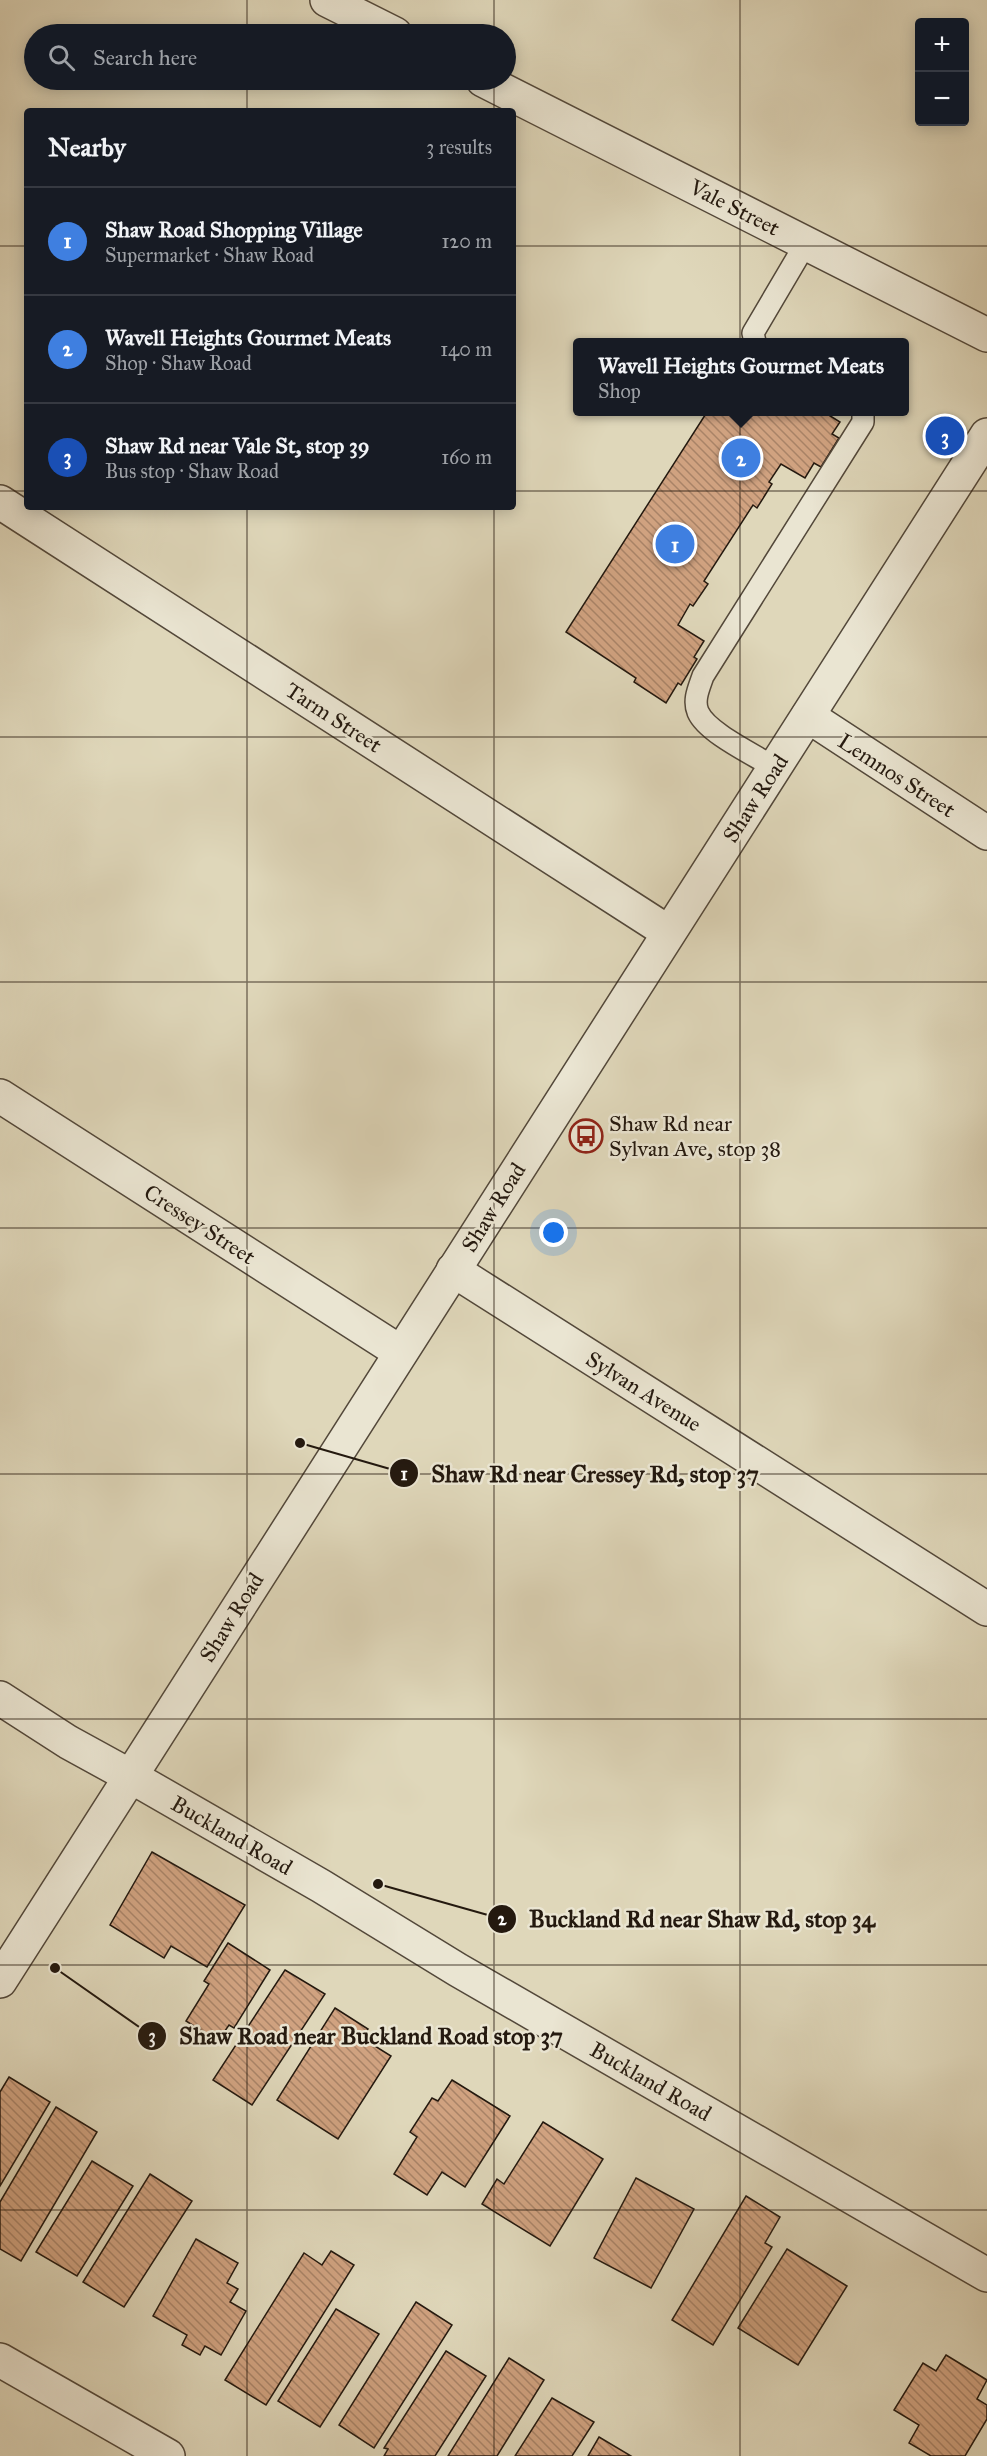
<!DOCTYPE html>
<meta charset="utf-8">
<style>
body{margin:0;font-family:"IM FELL Great Primer",serif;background:#242831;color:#f1f3f6}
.controls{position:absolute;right:18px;top:18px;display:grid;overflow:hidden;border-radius:6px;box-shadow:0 3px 15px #0003}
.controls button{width:54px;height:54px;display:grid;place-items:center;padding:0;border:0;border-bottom:2px solid #363941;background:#171b24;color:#f1f3f6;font:30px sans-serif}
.you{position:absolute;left:554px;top:1233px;width:21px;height:21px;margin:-15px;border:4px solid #fff;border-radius:50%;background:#1a73e8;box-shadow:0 0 0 9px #1a73e833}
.badge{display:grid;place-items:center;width:39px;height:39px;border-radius:50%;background:#c59692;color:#fff;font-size:20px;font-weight:700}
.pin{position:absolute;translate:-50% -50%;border:3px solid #fff;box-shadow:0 2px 6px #0006}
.popup{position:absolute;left:573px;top:338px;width:336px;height:78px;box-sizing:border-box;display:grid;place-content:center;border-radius:6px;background:#171b24;filter:drop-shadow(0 2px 4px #0005);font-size:20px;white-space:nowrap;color:#9ea1a6}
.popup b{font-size:22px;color:#f1f3f6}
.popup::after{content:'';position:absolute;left:50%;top:100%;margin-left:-12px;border:12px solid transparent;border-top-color:#171b24}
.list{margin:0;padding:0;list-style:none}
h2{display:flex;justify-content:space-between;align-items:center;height:78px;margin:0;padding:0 24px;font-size:26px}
h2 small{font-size:20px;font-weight:400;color:#9ea1a6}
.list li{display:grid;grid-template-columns:39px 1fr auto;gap:18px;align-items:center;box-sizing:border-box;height:108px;padding:0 24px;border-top:2px solid #363941}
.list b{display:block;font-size:22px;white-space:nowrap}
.list p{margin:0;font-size:20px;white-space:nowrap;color:#9ea1a6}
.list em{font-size:20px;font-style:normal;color:#9ea1a6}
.icon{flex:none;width:33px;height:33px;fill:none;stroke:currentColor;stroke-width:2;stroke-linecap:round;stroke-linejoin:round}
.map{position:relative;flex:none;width:987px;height:2456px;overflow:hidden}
.search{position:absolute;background:#171b24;box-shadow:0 3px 15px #0003;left:24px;top:24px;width:492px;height:66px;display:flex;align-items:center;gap:15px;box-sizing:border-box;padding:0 21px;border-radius:33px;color:#9ea1a6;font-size:22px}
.panel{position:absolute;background:#171b24;box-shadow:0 3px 15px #0003;left:24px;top:108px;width:492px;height:402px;border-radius:6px}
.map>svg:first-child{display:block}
.building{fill:url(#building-back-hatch);stroke:#24190f;stroke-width:1.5}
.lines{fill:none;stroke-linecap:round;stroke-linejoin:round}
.service-casing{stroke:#53483a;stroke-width:24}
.minor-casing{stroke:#53483a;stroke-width:36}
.tertiary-casing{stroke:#53483a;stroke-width:36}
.service{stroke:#eae5d2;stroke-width:21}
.minor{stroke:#eae5d2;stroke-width:33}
.tertiary{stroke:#eae5d2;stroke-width:33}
.grid{fill:none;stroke:#24190f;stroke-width:1.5;stroke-opacity:0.55}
.labels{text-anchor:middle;stroke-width:5;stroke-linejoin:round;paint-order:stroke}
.street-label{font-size:22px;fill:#24190f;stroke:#eae5d2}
.poi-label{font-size:22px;fill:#24190f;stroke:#eae5d2;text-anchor:start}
.leader{fill:none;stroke:#24190f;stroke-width:2}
.callout-dot{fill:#24190f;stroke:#eae5d2;stroke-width:2}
.mark-label{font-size:18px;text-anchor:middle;font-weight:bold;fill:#fff}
.callout-label{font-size:24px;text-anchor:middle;font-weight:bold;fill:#24190f;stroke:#eae5d2;stroke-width:5;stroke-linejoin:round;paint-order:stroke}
</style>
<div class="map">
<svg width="987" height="2456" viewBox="0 0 987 2456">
<defs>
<pattern id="building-back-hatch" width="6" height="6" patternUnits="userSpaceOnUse" patternTransform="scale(1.5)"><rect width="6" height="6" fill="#d0a280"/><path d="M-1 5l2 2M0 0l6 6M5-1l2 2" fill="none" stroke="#a98367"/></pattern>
</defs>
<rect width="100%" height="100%" fill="#dfd7ba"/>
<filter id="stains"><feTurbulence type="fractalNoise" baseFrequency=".00333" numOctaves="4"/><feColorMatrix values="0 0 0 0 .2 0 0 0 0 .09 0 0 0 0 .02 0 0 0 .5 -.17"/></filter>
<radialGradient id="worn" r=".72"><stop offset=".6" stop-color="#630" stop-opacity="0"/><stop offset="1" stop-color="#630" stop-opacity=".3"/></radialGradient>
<g class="building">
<path d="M707 412H824L840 422 832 434 839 438 821 467 814 463 805 478 781 464 769 482 772 484 757 508 753 505 704 581 708 584 693 606 690 604 678 625 704 641 694 657 697 659 681 685 678 683 666 703 634 682 636 678 566 632Z"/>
<path d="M152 1852 245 1905 207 1967 171 1946 164 1958 110 1925Z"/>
<path d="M228 1943 270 1970 234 2028 229 2025 218 2041 186 2021 209 1984 204 1981Z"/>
<path d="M285 1970 325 1994 252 2105 213 2080Z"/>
<path d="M335 2008 368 2029 362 2038 391 2056 338 2139 277 2100Z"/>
<path d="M9 2077 50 2102 0 2186V2092Z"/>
<path d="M452 2080 510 2116 465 2187 442 2172 427 2195 394 2174 417 2137 410 2132 432 2098 438 2101Z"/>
<path d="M56 2107 97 2132 21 2261 0 2249V2202Z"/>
<path d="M543 2122 603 2159 550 2246 482 2204 497 2179 504 2184Z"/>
<path d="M92 2161 133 2186 77 2276 36 2252Z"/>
<path d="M150 2174 192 2201 124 2307 83 2282Z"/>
<path d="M636 2178 694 2209 651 2288 594 2258Z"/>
<path d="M746 2196 780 2217 765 2243 772 2247 713 2345 672 2320Z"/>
<path d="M196 2239 238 2263 227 2283 238 2289 230 2302 246 2311 221 2355 205 2346 200 2355 182 2345 187 2335 153 2316Z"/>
<path d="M787 2249 847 2286 798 2365 738 2328Z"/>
<path d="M331 2251 354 2265 266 2405 225 2380 304 2253 322 2265Z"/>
<path d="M416 2302 452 2325 374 2448 339 2425Z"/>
<path d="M336 2309 379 2334 320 2427 278 2401Z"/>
<path d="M446 2351 486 2376 435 2456H384L388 2449 384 2448Z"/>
<path d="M946 2355 987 2380 977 2399 987 2405V2419L965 2456H931L909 2443 919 2425 894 2410 923 2363 936 2371Z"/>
<path d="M509 2358 544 2380 497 2456H448Z"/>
<path d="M552 2398 594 2422 572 2456H515Z"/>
<path d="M599 2437 631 2456H588Z"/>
</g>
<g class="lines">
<g class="service-casing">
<g id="service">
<path d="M755 342 753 333 806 243"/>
<path d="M775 768C755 755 707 733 698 712 693 700 699 688 703 676L863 422V412"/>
</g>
</g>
<g class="minor-casing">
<g id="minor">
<path d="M327 0 395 34"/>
<path d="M483 80 987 335"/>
<path d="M0 502 668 932"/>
<path d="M808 716 987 833"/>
<path d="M0 1096 400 1352"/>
<path d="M453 1270 987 1609"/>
<path d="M0 1698 68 1742 130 1776"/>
<path d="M0 2360 168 2456"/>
</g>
</g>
<g class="tertiary-casing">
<g id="tertiary">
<path d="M130 1776 321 1886 458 1970 987 2275"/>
<path d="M0 1981 987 435"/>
</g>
</g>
<use href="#service" class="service"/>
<use href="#minor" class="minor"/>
<use href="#tertiary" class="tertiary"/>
</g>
<path class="grid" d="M247 0V34M494 0V34M740 0V2456M247 80V111M494 80V111M0 246H27M513 246H987M0 491H27M513 491H987M247 507V2456M494 507V2456M0 737H987M0 982H987M0 1228H987M0 1474H987M0 1719H987M0 1965H987M0 2210H987"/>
<defs>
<g id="bus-ring" transform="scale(1.725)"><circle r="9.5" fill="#eae5d2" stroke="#8f2418" stroke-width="1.5"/><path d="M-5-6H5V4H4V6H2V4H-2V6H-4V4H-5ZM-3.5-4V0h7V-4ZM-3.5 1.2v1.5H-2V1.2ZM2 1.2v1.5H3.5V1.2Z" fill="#8f2418"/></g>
</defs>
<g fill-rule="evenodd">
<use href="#bus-ring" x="586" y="1136"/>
</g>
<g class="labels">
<g class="street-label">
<text transform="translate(735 207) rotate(27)" y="8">Vale Street</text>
<text transform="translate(334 717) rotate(33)" y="8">Tarm Street</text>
<text transform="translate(897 775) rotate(33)" y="8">Lemnos Street</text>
<text transform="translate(755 798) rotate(-57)" y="8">Shaw Road</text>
<text transform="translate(493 1207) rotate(-58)" y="8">Shaw Road</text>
<text transform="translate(200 1224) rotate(33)" y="8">Cressey Street</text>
<text transform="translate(644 1391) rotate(32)" y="8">Sylvan Avenue</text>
<text transform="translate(231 1617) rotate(-58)" y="8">Shaw Road</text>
<text transform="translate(232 1835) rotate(30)" y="8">Buckland Road</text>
<text transform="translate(651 2081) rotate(30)" y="8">Buckland Road</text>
</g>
<g class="poi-label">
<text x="609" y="1131">Shaw Rd near<tspan x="609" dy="25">Sylvan Ave, stop 38</tspan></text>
</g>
</g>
<path class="leader" d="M300 1443L404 1473M378 1884L502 1919M55 1968L152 2036"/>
<g class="callout-dot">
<circle cx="300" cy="1443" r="6"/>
<circle cx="378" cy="1884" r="6"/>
<circle cx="55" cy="1968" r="6"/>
<circle cx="404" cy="1473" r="15"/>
<circle cx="502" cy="1919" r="15"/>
<circle cx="152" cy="2036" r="15"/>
</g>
<g class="mark-label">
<text x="404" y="1480">1</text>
<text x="502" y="1925">2</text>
<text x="152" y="2042">3</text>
</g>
<g class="callout-label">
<text x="595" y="1482">Shaw Rd near Cressey Rd, stop 37</text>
<text x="702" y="1927">Buckland Rd near Shaw Rd, stop 34</text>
<text x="371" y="2044">Shaw Road near Buckland Road stop 37</text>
</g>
<rect width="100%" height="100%" filter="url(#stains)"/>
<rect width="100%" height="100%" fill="url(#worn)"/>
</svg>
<div class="controls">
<button>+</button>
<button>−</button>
</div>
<div class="you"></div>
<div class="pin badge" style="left:675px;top:544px;background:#3f7fe0">1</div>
<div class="pin badge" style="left:741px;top:458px;background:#3f7fe0">2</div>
<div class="popup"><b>Wavell Heights Gourmet Meats</b>Shop</div>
<div class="pin badge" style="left:945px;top:436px;background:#1a4fb4">3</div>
<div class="search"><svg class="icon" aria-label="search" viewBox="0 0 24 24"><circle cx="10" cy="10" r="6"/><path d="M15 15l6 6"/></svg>Search here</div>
<section class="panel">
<h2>Nearby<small>3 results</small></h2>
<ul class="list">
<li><span class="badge" style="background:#3f7fe0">1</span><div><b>Shaw Road Shopping Village</b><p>Supermarket · Shaw Road</p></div><em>120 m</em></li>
<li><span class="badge" style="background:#3f7fe0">2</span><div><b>Wavell Heights Gourmet Meats</b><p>Shop · Shaw Road</p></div><em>140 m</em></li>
<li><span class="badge" style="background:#1a4fb4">3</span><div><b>Shaw Rd near Vale St, stop 39</b><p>Bus stop · Shaw Road</p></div><em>160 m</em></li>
</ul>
</section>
</div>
